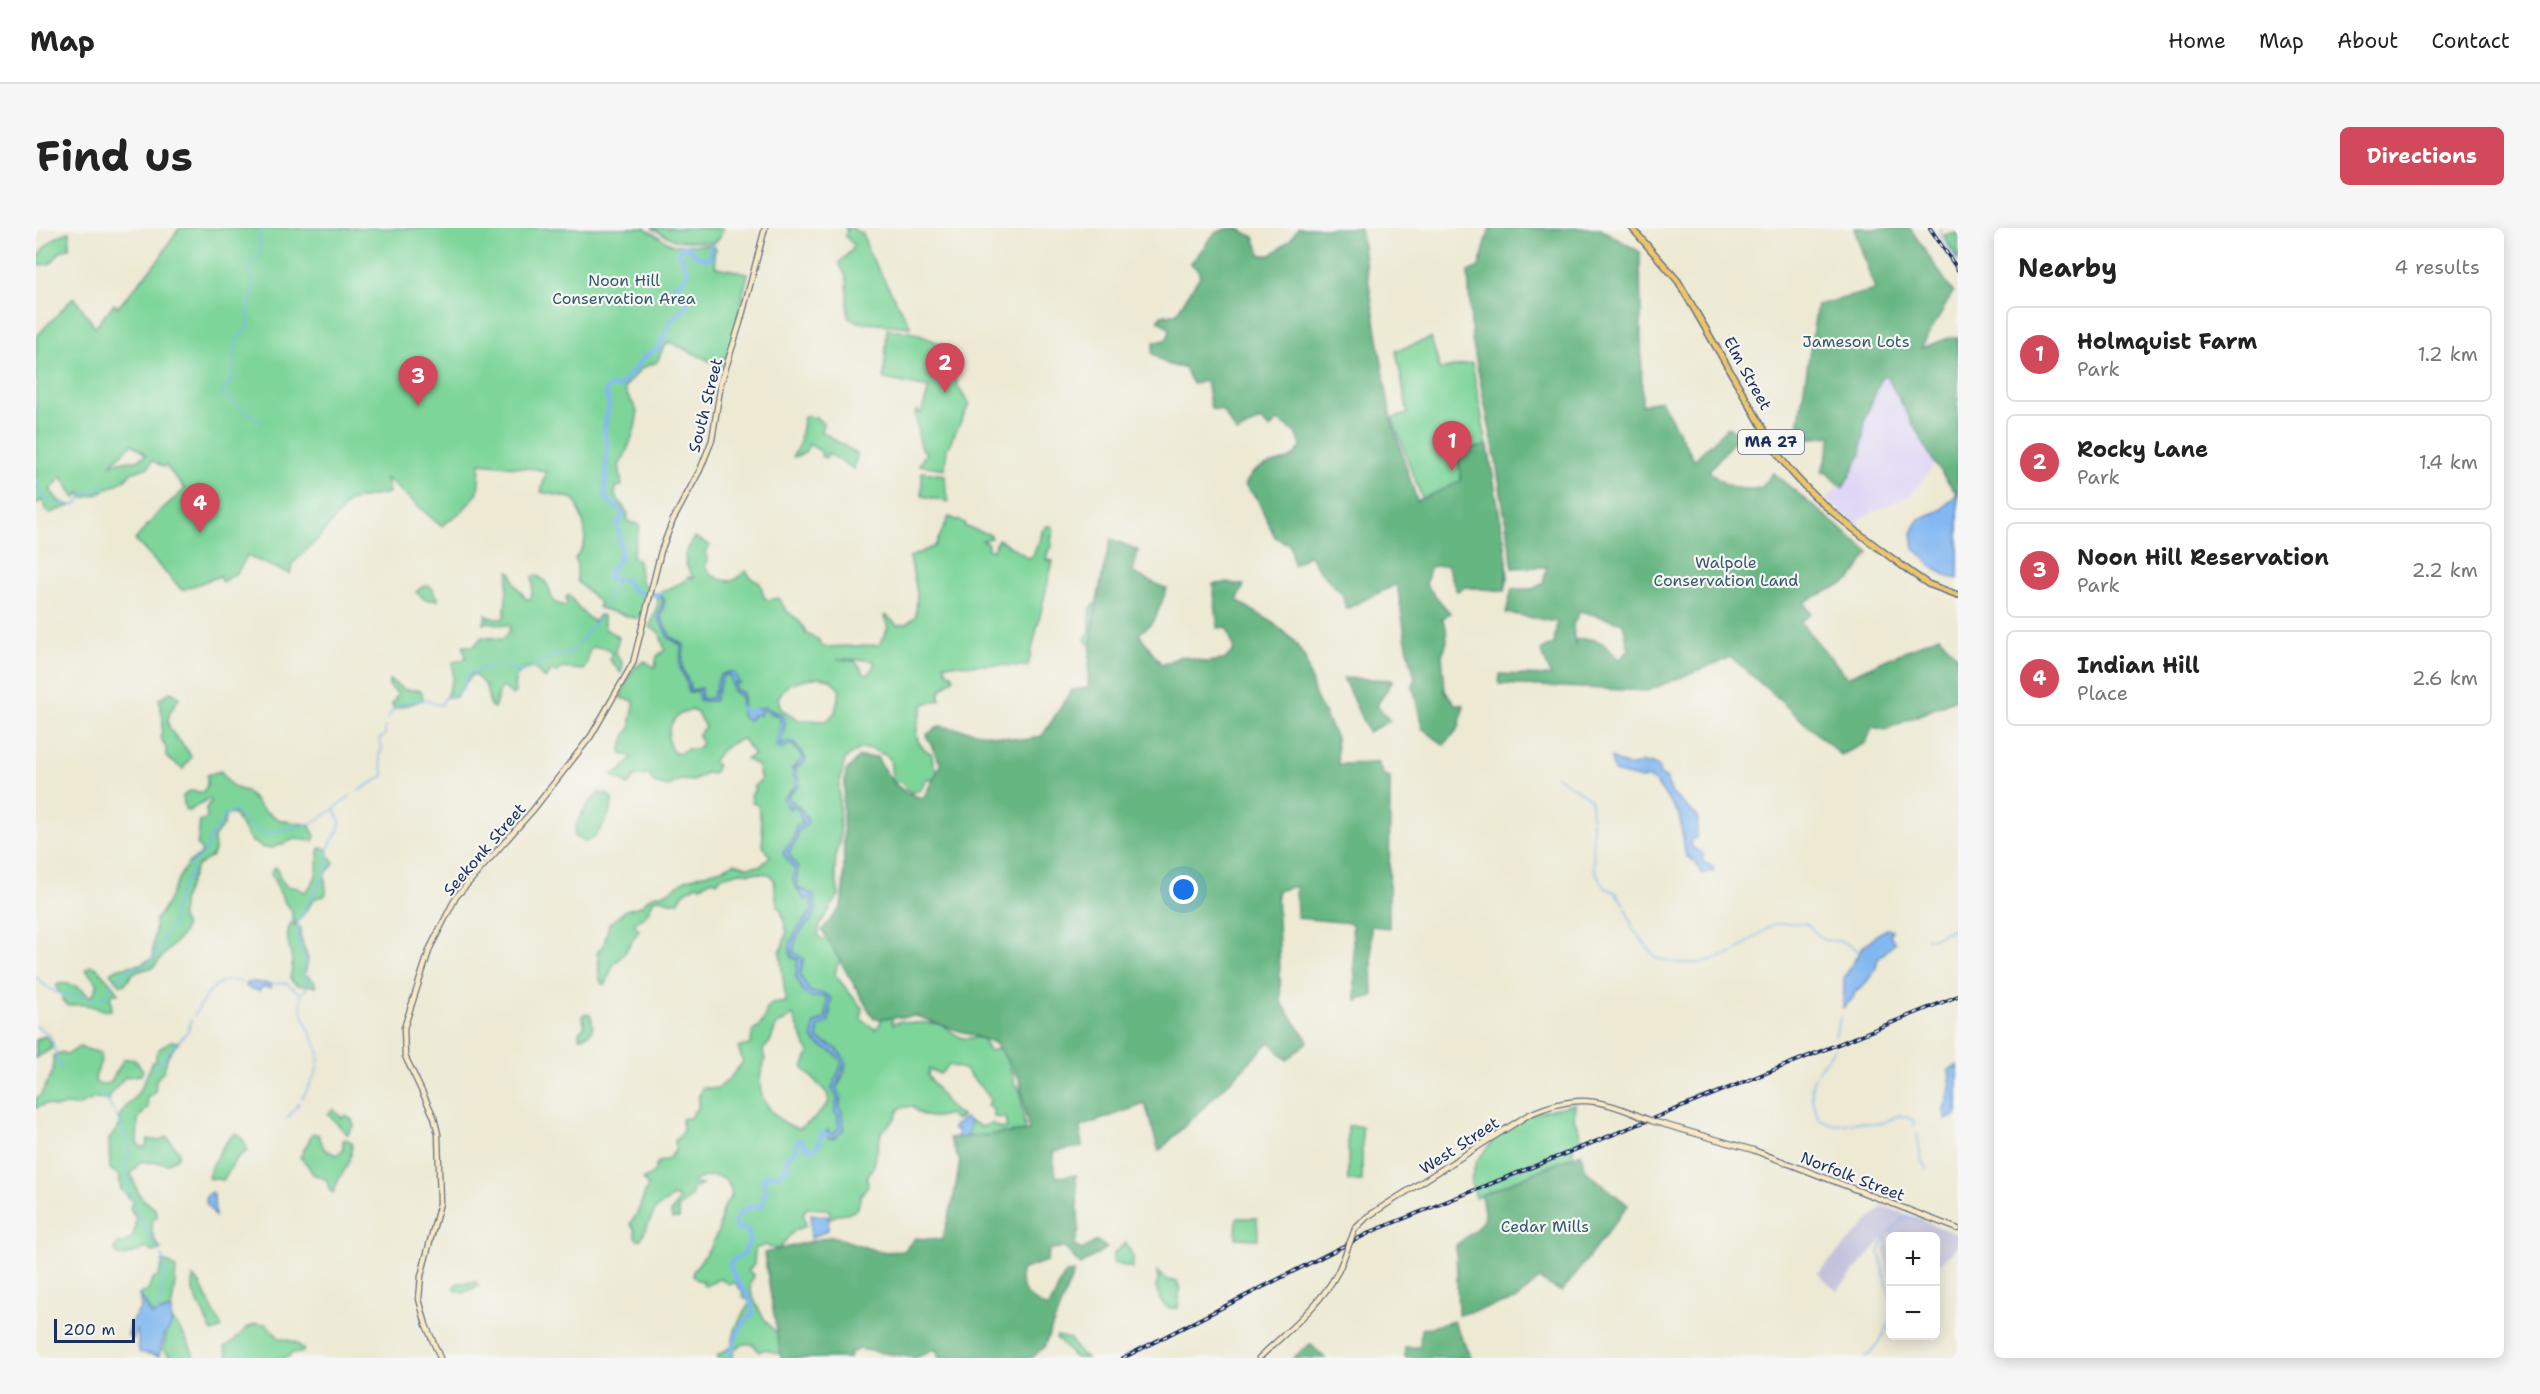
<!DOCTYPE html>
<meta charset="utf-8">
<style>
body{margin:0;font-family:"Shantell Sans",sans-serif;background:#f6f6f6;color:#222}
.controls{position:absolute;right:18px;bottom:18px;display:grid;overflow:hidden;border-radius:9px;box-shadow:0 3px 15px #0003}
.controls button{width:54px;height:54px;display:grid;place-items:center;padding:0;border:0;border-bottom:2px solid #e0e0e0;background:#fff;color:#222;font:30px sans-serif}
.scale{position:absolute;left:18px;bottom:15px;width:81px;box-sizing:border-box;padding-left:6px;border:3px solid #1b2f5e;border-top:0;font-size:16px;line-height:21px;white-space:nowrap;color:#1b2f5e;-webkit-text-stroke:4px #f6f6f2;paint-order:stroke}
.you{position:absolute;left:1148px;top:662px;width:21px;height:21px;margin:-15px;border:4px solid #fff;border-radius:50%;background:#1a73e8;box-shadow:0 0 0 9px #1a73e833}
.badge{display:grid;place-items:center;width:39px;height:39px;border-radius:50%;background:#d1495b;color:#fff;font-size:20px;font-weight:700}
.pin{position:absolute;translate:-50% -50px;filter:drop-shadow(0 2px 3px #0008)}
.pin::after{content:'';position:absolute;top:32px;width:21px;height:18px;background:inherit;clip-path:polygon(0 0,100% 0,50% 100%)}
.list{margin:0;padding:0;list-style:none}
h2{display:flex;justify-content:space-between;align-items:center;height:78px;margin:0;padding:0 24px;font-size:26px}
h2 small{font-size:20px;font-weight:400;color:#767676}
.list li{display:grid;grid-template-columns:39px 1fr auto;gap:18px;align-items:center;box-sizing:border-box;height:96px;margin:0 12px 12px;padding:0 12px;border:2px solid #e0e0e0;border-radius:9px}
.list b{display:block;font-size:22px;white-space:nowrap}
.list p{margin:0;font-size:20px;white-space:nowrap;color:#767676}
.list em{font-size:20px;font-style:normal;color:#767676}
.map{position:relative;flex:none;width:1922px;height:1130px;overflow:hidden;border-radius:9px}
header{display:flex;align-items:center;gap:36px;box-sizing:border-box;height:84px;padding:0 30px;background:#fff;border-bottom:2px solid #e0e0e0}
header strong{font-size:28px}
nav{display:flex;gap:33px;margin-inline-start:auto;font-size:21px}
.intro{display:flex;align-items:center;justify-content:space-between;box-sizing:border-box;height:144px;padding:0 36px}
h1{margin:0;font-size:42px}
.button{padding:15px 27px;border-radius:9px;background:#d1495b;color:#fff;font-size:21px;font-weight:700}
main{display:flex;gap:36px;padding:0 36px}
aside{flex:1;background:#fff;border-radius:9px;box-shadow:0 3px 15px #0003}
.map>svg:first-child{display:block}
.built{fill:#ded5f6}
.industrial{fill:#c3c1dc}
.green{fill:#7dd59a;stroke:#4c827c;stroke-width:1.5;fill-rule:evenodd}
.forest{fill:#66b682;stroke:#407270;stroke-width:1.5;fill-rule:evenodd}
.water{fill:#82b8f1;stroke:#4e74a8;stroke-width:1.5}
.lines{fill:none;stroke-linecap:round;stroke-linejoin:round}
.stream{stroke:#82b8f1;stroke-width:1.5}
.river{stroke:#82b8f1;stroke-width:4.5}
.secondary-casing{stroke:#647087;stroke-width:7}
.primary-casing{stroke:#647087;stroke-width:8}
.secondary{stroke:#f8e8c3;stroke-width:4.5}
.primary{stroke:#eec569;stroke-width:5}
.rail-casing{stroke:#1b2f5e;stroke-width:4}
.rail{stroke:#f6f6f2;stroke-width:1.5;stroke-dasharray:4.5;stroke-linecap:butt}
.secondary-bridge-casing{stroke:#647087;stroke-width:7;stroke-linecap:butt}
.secondary-bridge{stroke:#f8e8c3;stroke-width:4.5}
.labels{text-anchor:middle;stroke-width:4.5;stroke-linejoin:round;paint-order:stroke}
.shield{fill:#f6f6f2;stroke:#5d6b8a;stroke-width:1.5}
.shield-label{font-size:15px;font-weight:bold;fill:#1b2f5e}
.park-label{font-size:16px;fill:#34586d;stroke:#f6f6f2}
.street-label{font-size:16px;fill:#1b2f5e;stroke:#f6f6f2}
</style>
<header>
<strong>Map</strong>
<nav><a>Home</a><a>Map</a><a>About</a><a>Contact</a></nav>
</header>
<div class="intro"><h1>Find us</h1><a class="button">Directions</a></div>
<main>
<div class="map">
<svg width="1922" height="1130" viewBox="0 0 1922 1130">
<rect width="100%" height="100%" fill="#f6f6f2"/>
<filter id="ink" filterUnits="userSpaceOnUse"><feTurbulence type="fractalNoise" baseFrequency=".0167" numOctaves="2"/><feDisplacementMap in="SourceGraphic" scale="12" xChannelSelector="R" yChannelSelector="G"/><feConvolveMatrix kernelMatrix="1 2 1 2 8 2 1 2 1" color-interpolation-filters="sRGB"/></filter>
<filter id="wash" filterUnits="userSpaceOnUse"><feTurbulence type="fractalNoise" baseFrequency=".008" numOctaves="4" result="noise"/><feDisplacementMap in="SourceGraphic" scale="24" xChannelSelector="R" yChannelSelector="G"/><feGaussianBlur stdDeviation="1.35" result="paint"/><feColorMatrix in="noise" values="0 0 0 0 0 0 0 0 0 0 0 0 0 0 0 0 0 1.4 0 .05"/><feComposite in="paint" operator="in"/></filter>
<g filter="url(#wash)">
<rect width="100%" height="100%" fill="#ede9d3"/>
<path class="built" d="M1846 149H1851L1899 236 1875 267 1824 290V300L1789 271 1804 258 1807 260 1825 227 1829 191Z"/>
<path class="industrial" d="M1847 978 1922 1006V1018L1900 1040V1008H1854V1061L1848 1009 1801 1063 1782 1045Z"/>
<g class="green">
<path d="M143 0H609L636 17H677L680 21 678 26 680 39 712 45 697 113 685 138 633 114 627 120 621 134 606 140 589 159C589 170 599 174 601 184 603 193 589 231 583 237L586 258 580 259 579 267 592 286 591 293 604 297 596 328 602 333 605 353 614 363 608 389 598 390 564 380 562 379 564 375 541 353V336L539 330C558 313 546 291 539 271L505 264 510 244 500 241 444 235 442 265 426 283 405 298 350 250 353 265 313 273 281 312 256 336 254 346 211 328 202 344 186 354 184 348 146 362 99 312 123 284 149 261 129 237 127 239 116 232 113 239 95 245 87 253 62 266 47 270 44 265 39 270 26 249 14 262 23 273 34 278 15 285 11 283 6 272 0 277V109L38 69 59 99 78 76 82 79 124 30ZM96 216 110 227 99 233H87L73 238Z"/>
<path d="M616 0H687L684 9 678 15 638 12Z"/>
<path d="M809 0H817L820 3 827 5 832 23 875 99 823 94 812 89 811 51 803 35 816 22 817 16 809 8 811 3Z"/>
<path d="M34 4 33 20 25 23 15 35 0 38C0 23 19 7 34 4Z"/>
<path d="M1922 5V32L1908 7Z"/>
<path d="M851 101 878 105 906 116 923 160 933 177 911 221 909 241 883 237 890 225 884 219 879 185 881 182 885 186 893 160 848 151Z"/>
<path d="M1395 110 1404 142 1436 135 1469 318 1472 348 1469 363 1429 359 1421 363 1356 190 1372 186 1360 123Z"/>
<path d="M771 188 780 190 787 195 785 203 821 226 818 241 792 225 790 230 785 228 786 224 773 216 769 224 759 229 757 228 765 212 764 210 768 189Z"/>
<path d="M886 244 909 247 910 265 913 274 886 268Z"/>
<path d="M913 289 929 295 928 298 955 307V310L946 312 952 316 951 321 957 322 962 311C973 318 982 322 992 330L997 328C999 318 1006 314 1006 303L1011 298H1015L1018 303 1015 311 1016 319 1012 323 1010 332 1017 333 992 438 908 436 912 445 916 446 918 450 904 463V472L888 476C881 494 873 515 895 525L898 538 905 545 929 549 939 554 959 582 971 590 977 600 987 601 992 591 1001 592 1008 598 1018 602C1021 612 1026 619 1038 620 1049 614 1064 615 1075 621L1082 618 1085 623C1104 621 1113 630 1125 642L1114 643 1109 635 1097 632 1080 641 1070 634 1061 643H1057L1052 634 1043 637 1039 641 1028 626 1018 624 1012 615 1011 608 1004 614 976 613 962 620 956 636 958 659 967 664 970 673 949 669 945 672C946 680 945 684 938 689L929 686 917 673 918 657 928 656C944 638 931 616 934 597L921 591 913 598 899 594 902 582 896 567 900 558 894 550 889 552 885 562 875 565 863 552 857 557 854 531 851 528 835 521H824L809 531 803 558 804 614 800 624 799 644 803 667 784 696 782 708C792 719 829 706 839 697 843 694 843 684 846 680L861 677 855 694 859 699V713L871 730 872 743 867 748 861 750 848 746 834 749 820 738 806 732 801 737 799 747 826 780 825 791 839 801 843 798 845 792 852 787 855 788 857 796 865 793C878 797 889 793 902 796 912 798 918 808 927 810 932 811 940 809 946 810L953 823 966 820 981 830 973 841 978 848V854L984 862 989 900 988 911 978 921 961 918 955 925 956 934 951 947C957 959 969 980 986 970 989 968 991 965 994 964 1011 967 1012 978 1011 993L1006 998 1007 1007C1002 1015 1005 1023 999 1032 986 1037 974 1025 963 1035L964 1046 975 1068 978 1083 974 1086 957 1042 942 1028 936 979 941 965 939 959 941 943 935 938 933 925C927 919 919 919 921 908L924 910 932 906 933 893 946 899 956 895 965 901 971 899 969 890 958 889 957 882 951 877 954 873 952 867 928 841 913 837 904 846 893 841 892 848C904 863 909 879 926 888L925 890 920 892 912 886C899 891 886 892 877 878L864 880 858 892 845 904 838 937 831 949 832 957 825 967 822 979 816 984 803 986 793 991 794 984 791 981 771 980 767 985 770 998C765 1000 760 1001 756 1005 743 1016 750 1027 729 1017L719 1021 718 1037 712 1042 718 1048C717 1050 714 1055 714 1057 714 1068 731 1100 742 1105 752 1110 759 1107 763 1119L778 1125 782 1130H754L729 1121 723 1124 717 1116C709 1114 705 1117 698 1122L697 1130H681L682 1127 695 1119 700 1099 714 1074 707 1069 706 1063 699 1055 693 1056 684 1050 670 1058 667 1057V1052L663 1053 657 1048V1043L675 1019 683 1001 686 982 696 966C692 944 674 945 657 954L658 956 666 957 657 961 655 969 642 980 643 990 636 991 635 985 643 971 638 968 620 981 605 1011 602 1012 599 1009V1002L594 996C605 984 605 971 612 958L607 951C617 948 618 945 621 935L632 931 639 923V913L647 903 646 891 656 889 658 883 662 881V871L666 860C672 859 675 861 681 860 689 858 701 841 707 834L702 819 714 817 717 804C726 796 729 792 731 780L736 776 750 774 744 725 751 704 745 682 741 678 738 652 734 646 704 644 685 649 681 654 676 652 665 658 660 657C653 661 644 667 642 674H633L626 670 618 672 610 687 598 696 603 702 587 727 577 737 570 756H566C559 743 566 737 561 725L568 716 573 696 590 682 605 678 614 669 632 664 651 651 689 640 699 635 711 639 725 638 734 628 726 617 727 606 722 577 716 574 715 566 718 564V558L725 552 721 537 710 531 718 527 707 511C696 513 681 524 677 534L681 538 677 546 670 545 657 553 644 552 631 559 618 555 613 547 598 549 592 557 577 548 578 545 586 542 596 530 592 527H587L585 522 590 506 595 500C593 489 599 483 598 473L584 470 585 467 597 441 609 433 619 440 621 428 629 422 623 404 614 399 622 375 620 365 626 367 623 365 647 354 652 349 658 350 650 337 649 326 659 309 674 318 669 323 671 331 669 339C674 349 693 358 703 349 706 347 707 345 710 343L716 351 724 355 728 369 732 372 742 370C745 374 748 380 751 383 759 390 768 395 770 406L782 411 787 419 843 417 852 400 848 388H851L861 397 870 396 880 388 881 365 874 329 899 318ZM645 417C649 424 644 432 647 440 649 449 654 453 653 463L665 460V472L676 470 684 447 693 444 699 446 703 456 698 454 699 461 707 465V485L728 479 747 487 749 494 744 518 750 514 758 515 770 530 768 535 759 540 764 557 753 566 752 570 767 583 772 595 761 604V611L752 625 762 640C759 659 758 659 778 667L780 681 774 694 771 695 760 710 757 724 767 731 764 748 774 764 787 765 795 770 793 793 782 799V811L801 821 810 834 808 846 800 861 805 870 803 878 806 885 807 902 799 909 793 910 789 905 792 902 794 906H797L803 900 802 887 799 885V877L802 872 796 861 806 835C800 820 785 822 777 811L778 796 790 790 791 771 787 768 775 769 768 764 760 749 762 731 756 730C748 711 768 696 776 682L775 670 772 669 769 673C763 660 752 657 759 642L747 625 757 612 760 598 767 595 762 581 756 577 754 581 747 571 760 557 756 541 767 530 757 517 752 516 748 521 741 520 745 490 729 482 724 484V487H715V490L712 492 705 487V468L697 463 694 447H687L678 473H663V462L652 465 651 455 644 440ZM801 431 837 432 838 437 833 446H829L819 433ZM783 449 794 451 804 462 799 484 791 493 763 492 745 481 742 470C751 452 765 452 783 449ZM656 482 661 485 669 499 662 507 666 516 660 521H650L643 526 637 524C626 507 635 485 656 482ZM924 566 937 569 938 588 935 590 918 582 917 569ZM834 708 838 710 840 725 837 737 829 739 819 732 814 724 827 711ZM757 787 773 825 767 840 791 865 793 874 777 892 763 901C742 895 722 874 724 851 724 844 728 838 729 832 729 829 727 826 727 822L734 814 740 798ZM977 979 991 984 999 1001V1006C989 1013 962 1012 952 1006L949 996 950 990 961 981Z"/>
<path d="M473 343 476 345 478 355 491 372 495 370 497 357 496 349 499 347C514 353 513 362 517 374L528 378 531 376 530 369 533 367C540 377 547 387 558 394L563 387 567 388 569 401 583 409 579 424 587 436 585 445 573 431 576 427 571 420 557 419 553 423 551 436 547 442 526 440 520 445 515 443 510 450H507L501 442 495 439C482 443 476 450 479 464L476 467 469 460H465L458 480 454 478 450 458 437 445 420 469H410L417 450V434L427 432 430 429 427 420 428 418H438L446 409 467 411 473 404 474 398 452 394 448 396 450 386 452 389 468 391Z"/>
<path d="M393 358 397 361 398 366 402 369V372H390L380 364 386 359Z"/>
<path d="M1058 376 1062 377 1055 416H1052L1049 411 1054 403V381Z"/>
<path d="M353 452 369 462H383L386 464 387 472 358 481 356 476 362 466 353 458Z"/>
<path d="M135 464 143 469C141 475 136 479 134 485 125 503 149 513 155 529L147 541 130 529V520L125 510 127 490 123 471Z"/>
<path d="M185 543C193 556 194 559 210 563L227 582 244 592 273 597 279 608 277 613 259 611 236 620H227L215 613 198 586 190 587 187 598 178 609 179 623 175 629 161 638 146 674V692L149 698 147 706 117 739 97 745 89 756 85 757 74 745 83 740 105 736 117 730C115 718 121 706 119 692 135 676 137 654 152 636 156 630 163 631 166 624L161 616C164 606 162 602 164 594L171 590 170 580 175 573 172 571 153 583 149 581 147 568 154 563 167 564 171 557V547Z"/>
<path d="M563 565 571 566 576 570C577 585 564 606 551 614L539 609C537 594 552 575 563 565Z"/>
<path d="M284 620 292 621 293 628 298 635 289 647 290 665 288 668 279 670 260 696 256 691V682L249 675 235 646 238 639 242 641 243 649 250 658 261 660 269 664C285 649 280 637 284 620Z"/>
<path d="M255 695 265 700 264 708 272 731 269 746 278 753 280 758C269 756 261 762 254 750 254 746 256 743 256 740 258 724 246 711 255 695Z"/>
<path d="M54 738 61 740C67 748 78 756 82 766H77L74 770 76 774 75 782C64 785 53 772 32 778L26 772V767L20 759 22 756C32 754 46 759 52 768L57 767 62 756 50 742Z"/>
<path d="M548 786H554C559 799 558 806 543 810V803L549 798 546 788Z"/>
<path d="M9 808 15 814V821L0 830V812Z"/>
<path d="M135 813 143 814 132 827 128 842 120 852 119 865 111 869 112 879 102 891 101 915 106 920 110 918 112 911 123 913 131 909 143 924 142 929 131 936C122 933 114 936 105 933L95 945C98 954 100 964 107 971 114 979 120 976 121 989L115 994C115 1006 118 1013 125 1021L117 1024 111 1020 88 1028 82 1027 78 1021 82 1016C99 1014 98 1005 100 990L94 980 97 973 85 962 83 947 74 941 73 911 85 896 83 889C89 878 98 872 104 862 109 853 112 844 116 834L120 833C118 822 126 819 135 813Z"/>
<path d="M43 819 65 825C67 836 59 842 59 853L63 857 74 855C79 846 83 840 88 831H98L107 842 105 847 89 849 76 864 73 872 59 870 41 878 28 877 20 880 10 876 0 880V870L4 868 17 843V828L26 824 31 827Z"/>
<path d="M1539 876 1538 890 1546 911 1537 915V928L1439 970 1435 953 1440 934 1464 904 1493 886Z"/>
<path d="M297 881 306 890 310 887 316 892 318 898 314 901 313 905 311 906 292 886Z"/>
<rect x="1312" y="898" width="14" height="55"/>
<path d="M200 905 208 913 212 923C195 931 197 939 187 952L172 950C175 936 189 912 200 905Z"/>
<path d="M277 905 283 907 288 921 300 927 307 922V912L311 911 316 915 314 933 303 951 297 965 293 961 291 952 277 946 271 936 264 929Z"/>
<path d="M1201 990H1221L1222 1011 1200 1010Z"/>
<path d="M1090 1015 1097 1029V1040L1077 1035 1078 1025Z"/>
<path d="M127 1033 135 1036 140 1041C139 1055 138 1067 135 1081L116 1087 104 1066 112 1063 116 1052 122 1049Z"/>
<path d="M1121 1043 1131 1052 1141 1054 1144 1061 1142 1080H1132L1124 1072 1120 1059 1122 1053Z"/>
<path d="M157 1049 164 1056 186 1100 176 1104 157 1064Z"/>
<path d="M440 1054 443 1058 427 1065 419 1062V1058L422 1055Z"/>
<path d="M136 1093C143 1097 157 1121 158 1130H136L127 1122 130 1108 128 1107Z"/>
<path d="M220 1096H230L243 1110 259 1114 268 1122 265 1125H256L251 1130H193L189 1119C202 1113 206 1099 220 1096Z"/>
<path d="M1021 1108 1034 1111 1043 1125 1051 1130H1039L1020 1110Z"/>
</g>
<g class="forest">
<path d="M1201 0 1218 9 1225 27H1235L1254 12 1262 0H1324L1355 191 1381 273 1425 253 1421 222 1452 218 1471 333 1469 363 1429 359 1421 363 1411 337 1394 339 1390 357 1414 385 1406 391 1410 399 1411 414 1406 427 1409 463 1419 476 1428 477 1423 500 1408 517 1386 500 1377 458 1379 450 1370 413 1361 356 1310 381 1306 366 1285 344 1273 327 1257 337 1254 317 1239 309 1221 271 1209 257C1213 250 1217 242 1226 239 1243 231 1252 238 1265 219 1263 205 1253 198 1241 193L1234 201 1224 192 1201 205 1186 182 1175 181 1170 153 1157 156 1148 139C1135 140 1126 134 1116 125L1118 114C1128 113 1133 112 1134 101L1122 92 1125 87 1140 86 1164 48 1162 42 1154 35C1173 19 1171 0 1201 0Z"/>
<path d="M1454 0H1563L1604 24 1606 177 1625 172 1658 232 1692 199 1698 203 1701 209 1673 243C1688 259 1703 263 1725 260L1737 245 1833 324 1815 352 1768 374 1775 386 1764 394 1811 449 1903 408 1922 429V470L1849 502 1836 499 1830 515 1805 527 1695 429 1611 463 1463 456 1464 446 1515 448 1505 422 1518 416 1521 394 1470 385 1476 361H1497L1507 355 1511 339 1477 340 1459 227 1436 112 1432 44 1443 39ZM1544 383 1587 395 1593 422 1583 432C1570 416 1561 407 1539 412V421L1537 397Z"/>
<path d="M1818 0H1874L1917 64 1885 120 1916 109H1922V267L1899 236 1851 149H1846L1829 191 1825 227 1807 260 1791 245 1786 244 1796 208 1760 212 1781 77 1839 62Z"/>
<path d="M1075 311 1102 322 1097 345 1131 361 1118 393 1103 406 1126 437 1145 428 1170 434 1188 432 1198 422 1191 399 1182 400 1177 356 1193 355 1208 357 1201 373 1236 394 1258 413 1269 430 1279 467 1300 510 1302 536 1342 535 1347 546 1354 549 1353 700 1335 698 1337 768 1320 773 1316 695 1261 690 1260 658 1241 663 1245 774 1272 813 1251 832 1234 814 1123 923 1109 876 1044 899 1046 919 1017 924 1020 949 1040 947 1043 1002 1038 1018 1046 1022 1061 1013 1071 1020 1044 1037 1029 1020 1014 1021 1011 1033 985 1042C983 1064 993 1071 1011 1080 1022 1070 1020 1056 1030 1045L1038 1044 1008 1119 996 1130H903L900 1121 879 1130 822 1121 813 1126 814 1130H745L728 1025 796 1008 844 1024 868 1023 879 1010 906 1012 917 973 924 934 913 910 993 903 983 850 959 815 880 788 838 791 786 702 805 679 808 651 807 573 810 543 823 529H841C852 551 862 565 887 570L905 537 890 507 904 498 988 512 1006 508 1036 462 1052 460C1053 410 1062 360 1075 311Z"/>
<path d="M1307 450 1357 452 1341 477 1354 493 1332 504Z"/>
<path d="M1545 925 1549 942 1592 977 1526 1064 1503 1051 1480 1072 1422 1087 1420 1017 1438 1003 1449 990 1445 967Z"/>
<path d="M1418 1093 1435 1130H1369V1119H1384L1385 1101Z"/>
<path d="M1274 1116 1289 1130H1257Z"/>
</g>
<g class="water">
<path d="M1922 265V351L1913 349 1899 341 1878 320 1876 305 1883 291 1905 282Z"/>
<path d="M623 365 629 372 625 389 628 396 635 409 648 417 646 440 654 456 653 463 665 460V471L676 470 684 447 693 444 699 446 703 456 698 454 699 461 707 465V485L728 479 747 487 749 494 744 518 750 514 758 515 770 530 768 535 759 540 764 557 753 566 752 570 767 583 772 595 761 604V611L752 625 762 640C759 659 757 660 778 667L780 681 774 694 771 695 760 710 757 724 767 731 764 748 774 764 787 765 795 770 793 794 782 799V811L801 821 810 834 800 861 805 870 803 878 806 885 807 902 799 909 793 910 789 905 792 902 794 906H797L803 900 802 887 799 885V877L802 872 796 861 806 835C800 820 785 822 777 811L778 796 790 790 791 771 787 768 774 769 768 764 760 749 762 731 756 729C748 711 768 696 776 682L775 670 772 669 769 673C764 660 752 657 759 642L747 625 757 612 760 598 767 595 762 581 756 577 754 581 747 571 760 557 756 541 767 530 757 517 752 516 748 521 740 520 745 489 729 482 724 484V487H715V490L712 492 705 487V468L697 463 694 447H687L678 473H663L662 462 652 465 651 455 644 440 646 418 632 409 622 389 627 373 624 368H619Z"/>
<path d="M1575 530 1594 539 1607 534 1611 537 1614 535 1622 539 1624 547 1630 550 1636 566 1662 589 1661 609 1655 613C1654 622 1661 621 1667 625V634L1677 639 1678 643 1665 646 1659 633 1650 628 1643 586 1619 554 1612 550 1605 551 1578 544Z"/>
<path d="M1853 700 1856 702 1854 707 1859 715 1842 731 1840 740 1834 749 1827 759 1819 764 1817 770 1807 780 1808 750 1826 720 1840 707Z"/>
<path d="M219 754 234 756V760L226 759 223 763 210 759 211 755Z"/>
<path d="M1922 837V887L1909 892 1908 881 1915 861 1913 842Z"/>
<path d="M929 890 933 893C935 901 933 908 924 910L921 908 922 902H917V899Z"/>
<path d="M175 964 178 967 179 988 171 977 169 970Z"/>
<path d="M775 986 793 989 792 1002 775 1010Z"/>
<path d="M103 1066 116 1087 135 1081V1098L128 1107 123 1128 103 1124 101 1101 97 1111 92 1108C91 1097 98 1089 105 1080Z"/>
</g>
<g class="lines">
<g class="stream">
<path d="M227 0 223 11 225 22 214 42 218 63 212 86 214 97 201 111 195 151 186 165 227 196"/>
<path d="M1905 0 1904 6 1922 34"/>
<path d="M0 251 5 267 15 274 37 277 42 275 47 267 68 258"/>
<path d="M568 380 574 364 580 357 576 352"/>
<path d="M352 490C359 474 377 473 392 472L396 475 406 477 408 470C423 468 429 462 431 447L462 435 483 444 494 441 510 430 534 426 563 389"/>
<path d="M1519 547 1555 571 1558 641 1569 660 1579 664 1588 676"/>
<path d="M322 563 348 548 343 527 346 521 343 511 349 507V498"/>
<path d="M1590 681 1597 701 1620 730 1643 735H1664L1696 726 1737 696 1769 695 1788 712C1801 712 1815 715 1824 725"/>
<path d="M1890 710H1898L1922 698"/>
<path d="M0 749C22 773 35 765 63 771L72 766 75 755"/>
<path d="M80 752C85 748 90 743 95 741 105 738 108 738 116 731 124 722 131 701 138 696 137 686 140 675 143 666 146 656 158 648 155 636L170 624 172 613 190 587 197 583 226 606 277 595 298 581"/>
<path d="M234 756 250 755 265 766"/>
<path d="M158 788C172 765 180 744 211 756"/>
<path d="M0 798 14 807 25 842"/>
<path d="M276 808C270 793 263 783 265 766 278 756 264 744 270 732L262 710V693L291 643 292 620 303 601 304 593 298 581 314 568"/>
<path d="M1799 808 1805 788"/>
<path d="M276 809 277 811"/>
<path d="M139 817 152 803 155 792"/>
<path d="M1799 820C1778 846 1767 858 1783 891L1798 897 1823 894 1837 896 1847 895 1863 887 1878 892V898"/>
<path d="M119 841 137 819"/>
<path d="M67 866C75 878 92 906 93 918 94 926 90 936 89 943 94 950 92 953 93 961 98 983 111 1004 123 1023"/>
<path d="M266 870C277 852 290 832 278 812"/>
<path d="M251 891 263 875"/>
<path d="M1881 905 1886 935 1890 937 1891 942"/>
<path d="M1854 1005 1864 993 1871 988 1886 992"/>
<path d="M1849 1009 1843 1025 1854 1069"/>
<path d="M122 1086 129 1039 126 1028"/>
<path d="M1829 1130 1843 1115 1854 1094"/>
</g>
<g class="river">
<path d="M624 366C610 367 595 365 590 352H576L573 350 574 342C590 330 584 314 581 297L587 288 585 283 569 270 571 216 568 200 573 176 569 163 575 158 584 159 610 127 622 121 636 92 652 77 650 71 634 64 635 60 647 52 652 45 643 23 648 18C656 21 656 23 660 28L671 31 674 30 675 18"/>
<path d="M706 480 708 485 720 483"/>
<path d="M692 1130 705 1098 717 1086C716 1061 698 1059 694 1035L700 1030 707 1027 714 1011 712 1002 709 1000 700 1001 699 993 704 985 716 978 726 979 730 962 727 953 730 948 742 947 752 939 750 929 760 922 761 913 765 912 771 920 777 921 782 918 785 906 792 907"/>
</g>
</g>
</g>
<g filter="url(#ink)">
<g class="lines">
<g class="secondary-casing">
<g id="secondary">
<path d="M1616 893 1717 922 1922 1001"/>
<path d="M1319 1001 1331 989 1351 976 1492 887C1538 866 1564 870 1608 890"/>
<path d="M404 1130 390 1097 383 1071 385 1048 404 975 402 906 398 889 369 828 368 800 394 720 420 669 497 582 555 508 597 435 625 323 637 292 664 242 676 212 685 155 704 95 729 0"/>
<path d="M1223 1130C1252 1102 1293 1071 1307 1032"/>
</g>
</g>
<g class="primary-casing">
<path id="primary" d="M1596 0 1642 53 1742 226C1771 270 1833 313 1876 345L1892 356 1922 367"/>
</g>
<use href="#secondary" class="secondary"/>
<use href="#primary" class="primary"/>
<g class="rail-casing">
<g id="rail">
<path d="M1894 0 1922 42"/>
<path d="M1087 1130 1337 1003 1922 768"/>
</g>
</g>
<use href="#rail" class="rail"/>
<g class="secondary-bridge-casing">
<g id="secondary-bridge">
<path d="M1608 890 1616 893"/>
<path d="M1307 1032 1319 1001"/>
</g>
</g>
<use href="#secondary-bridge" class="secondary-bridge"/>
</g>
</g>
<g class="labels">
<rect class="shield" x="1702" y="202" width="66" height="24" rx="4.5"/>
<g class="shield-label">
<text x="1735" y="219">MA 27</text>
</g>
<g class="park-label">
<text x="588" y="58">Noon Hill<tspan x="588" dy="18">Conservation Area</tspan></text>
<text x="1820" y="119">Jameson Lots</text>
<text x="1690" y="340">Walpole<tspan x="1690" dy="18">Conservation Land</tspan></text>
<text x="1509" y="1004">Cedar Mills</text>
</g>
<g class="street-label">
<text transform="translate(1712 145) rotate(61)" y="6">Elm Street</text>
<text transform="translate(669 177) rotate(-76)" y="6">South Street</text>
<text transform="translate(448 621) rotate(-49)" y="6">Seekonk Street</text>
<text transform="translate(1423 917) rotate(-33)" y="6">West Street</text>
<text transform="translate(1817 948) rotate(21)" y="6">Norfolk Street</text>
</g>
</g>
</svg>
<div class="controls">
<button>+</button>
<button>−</button>
</div>
<div class="scale">200 m</div>
<div class="you"></div>
<div class="pin badge" style="left:1416px;top:243px">1</div>
<div class="pin badge" style="left:909px;top:165px">2</div>
<div class="pin badge" style="left:382px;top:178px">3</div>
<div class="pin badge" style="left:164px;top:305px">4</div>
</div>
<aside>
<h2>Nearby<small>4 results</small></h2>
<ul class="list">
<li><span class="badge">1</span><div><b>Holmquist Farm</b><p>Park</p></div><em>1.2 km</em></li>
<li><span class="badge">2</span><div><b>Rocky Lane</b><p>Park</p></div><em>1.4 km</em></li>
<li><span class="badge">3</span><div><b>Noon Hill Reservation</b><p>Park</p></div><em>2.2 km</em></li>
<li><span class="badge">4</span><div><b>Indian Hill</b><p>Place</p></div><em>2.6 km</em></li>
</ul>
</aside>
</main>
